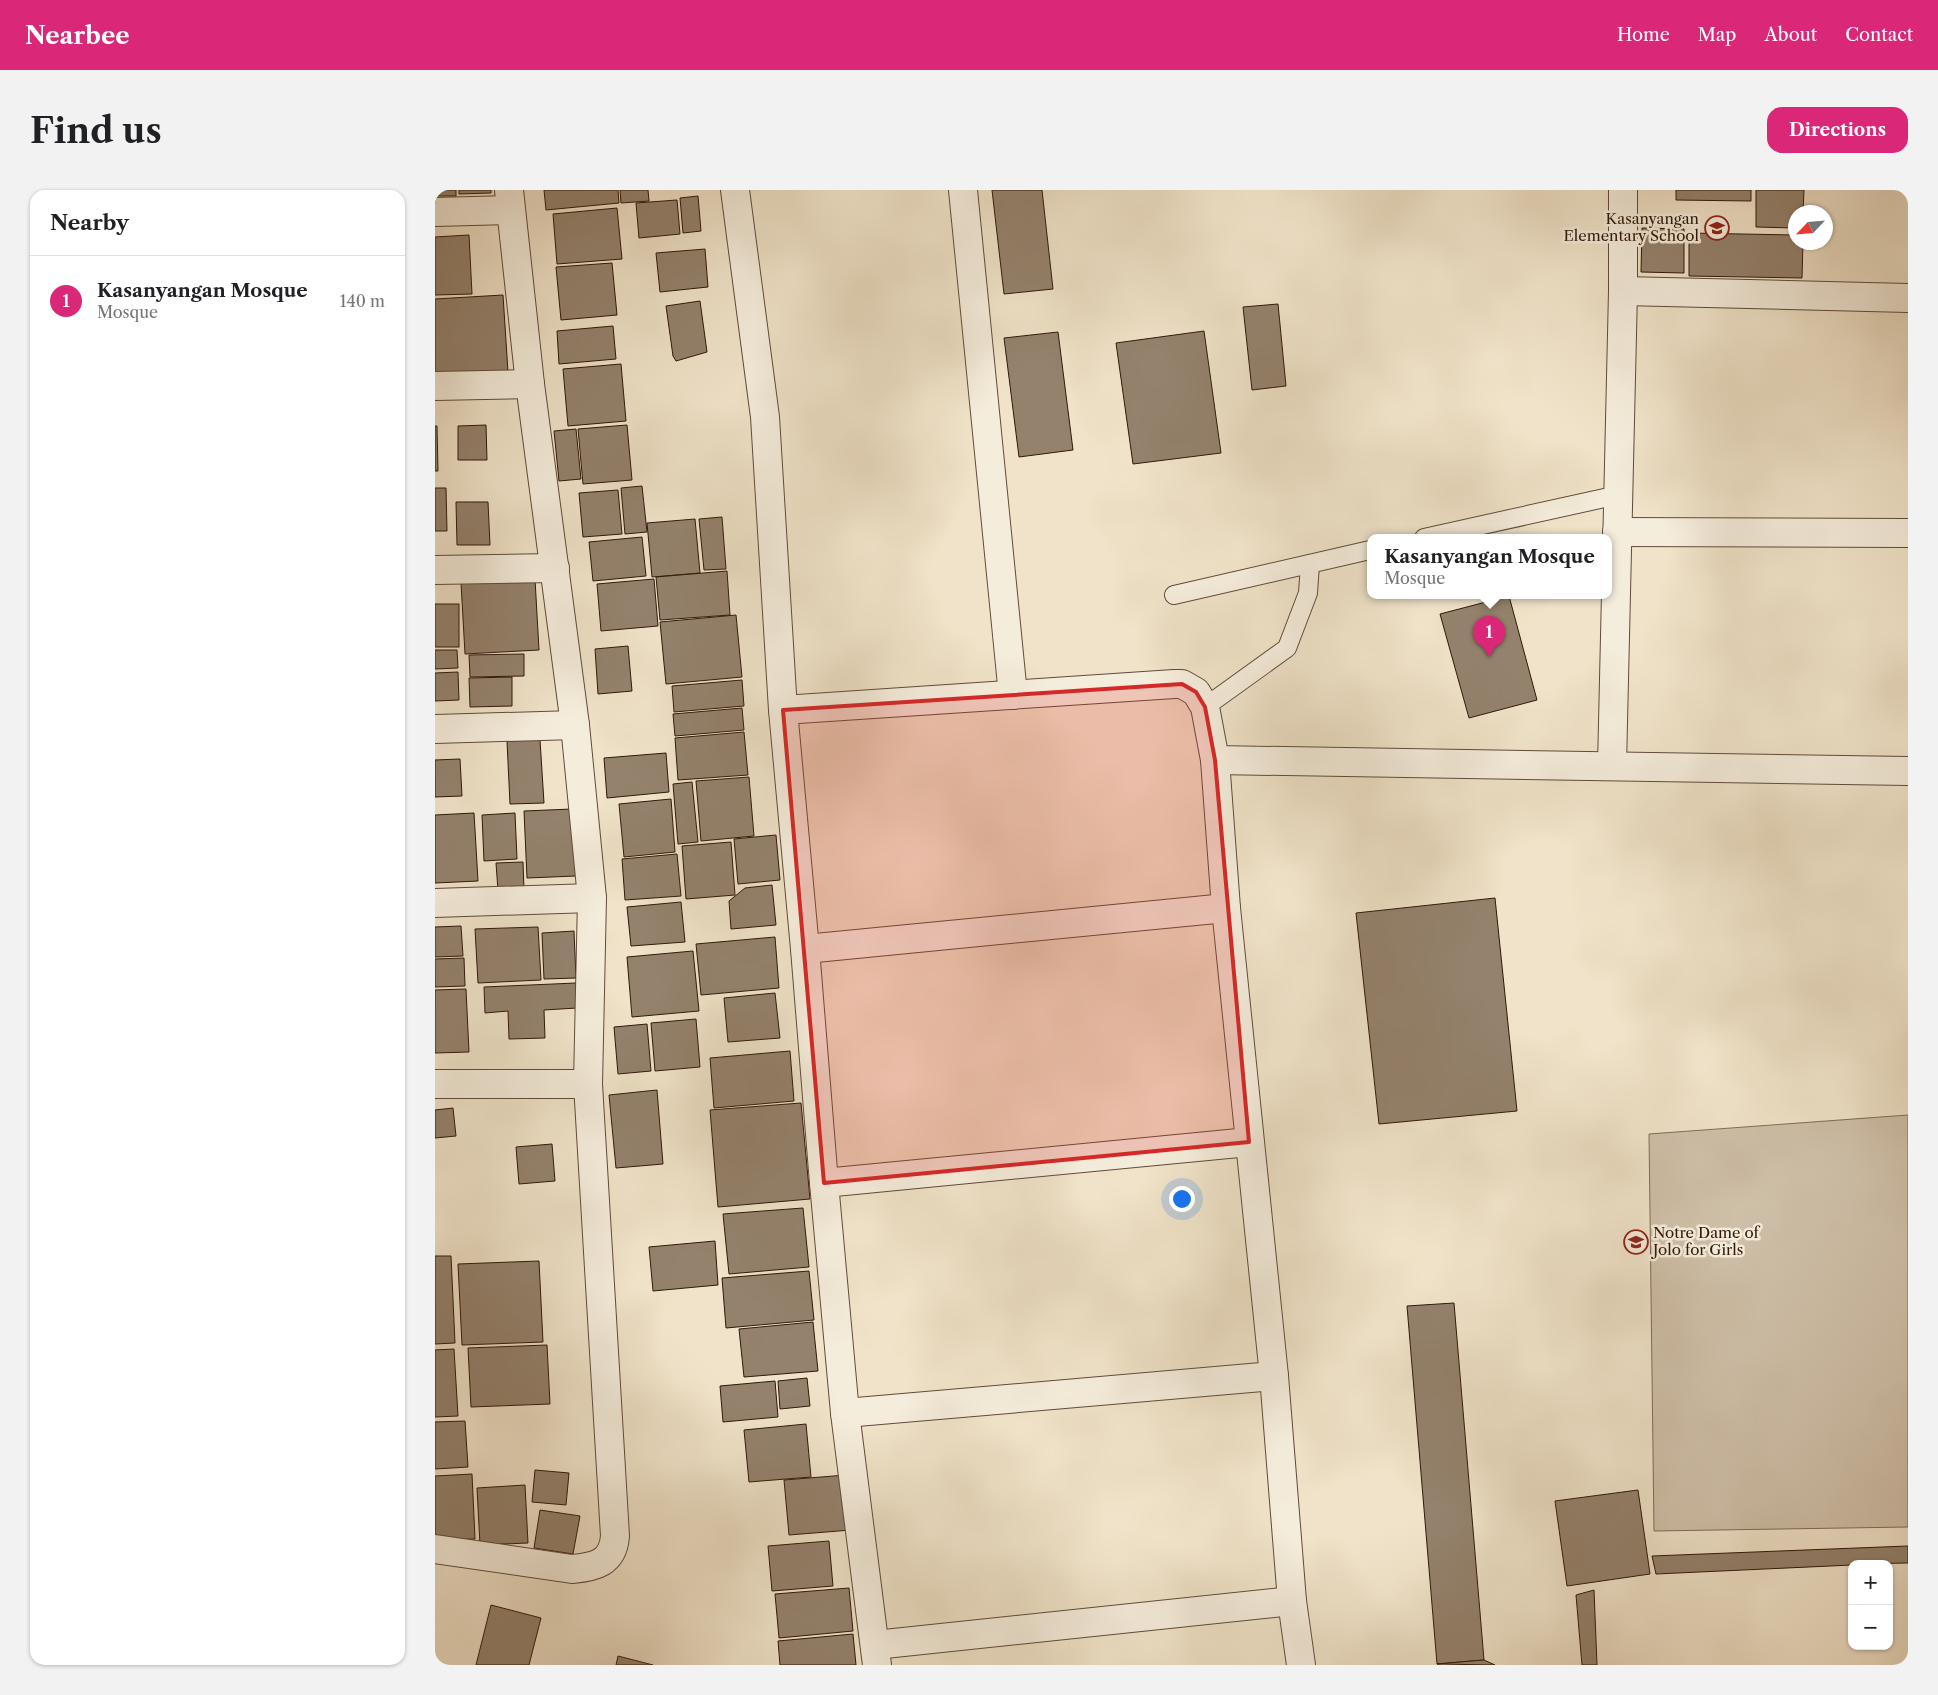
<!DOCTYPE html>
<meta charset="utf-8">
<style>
body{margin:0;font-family:"Libre Caslon Text",serif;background:#f2f2f2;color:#202124}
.controls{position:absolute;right:15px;bottom:15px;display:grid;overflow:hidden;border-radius:10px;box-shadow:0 1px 4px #0004}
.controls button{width:45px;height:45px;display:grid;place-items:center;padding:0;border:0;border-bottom:1px solid #e0e0e0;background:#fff;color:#202124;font:25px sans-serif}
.compass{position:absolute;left:1353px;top:15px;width:45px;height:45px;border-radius:50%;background:#fff;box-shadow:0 1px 4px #0004;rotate:244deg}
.you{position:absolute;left:746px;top:1008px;width:18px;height:18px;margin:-12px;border:4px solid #fff;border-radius:50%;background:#1a73e8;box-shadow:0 0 0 8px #1a73e833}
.badge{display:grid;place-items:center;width:32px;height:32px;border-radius:50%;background:#db2777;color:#fff;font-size:16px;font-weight:700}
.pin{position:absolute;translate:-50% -41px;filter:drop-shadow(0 1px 2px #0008)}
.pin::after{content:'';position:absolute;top:26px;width:18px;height:15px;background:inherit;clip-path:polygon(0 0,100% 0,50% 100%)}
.popup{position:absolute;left:932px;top:344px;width:245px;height:65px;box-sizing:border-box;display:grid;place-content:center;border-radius:10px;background:#fff;filter:drop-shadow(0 1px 4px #0005);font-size:16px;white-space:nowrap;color:#757577}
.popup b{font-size:19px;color:#202124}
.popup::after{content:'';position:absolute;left:50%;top:100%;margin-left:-10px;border:10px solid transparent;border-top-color:#fff}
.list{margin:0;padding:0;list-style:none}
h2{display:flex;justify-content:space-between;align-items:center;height:65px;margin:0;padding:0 20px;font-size:21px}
h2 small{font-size:16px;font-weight:400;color:#757577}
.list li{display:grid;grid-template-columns:32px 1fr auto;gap:15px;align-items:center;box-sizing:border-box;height:90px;padding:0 20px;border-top:1px solid #e0e0e0}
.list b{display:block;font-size:19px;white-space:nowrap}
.list p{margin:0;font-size:16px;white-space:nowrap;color:#757577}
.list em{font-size:16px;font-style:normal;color:#757577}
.map{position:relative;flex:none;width:1473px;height:1475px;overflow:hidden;border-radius:15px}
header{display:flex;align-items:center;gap:30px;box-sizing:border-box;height:70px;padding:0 25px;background:#db2777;color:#fff}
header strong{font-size:24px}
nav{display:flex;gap:28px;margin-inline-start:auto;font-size:18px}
.intro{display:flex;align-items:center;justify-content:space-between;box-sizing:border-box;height:120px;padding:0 30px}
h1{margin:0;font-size:35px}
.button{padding:12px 22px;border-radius:15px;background:#db2777;color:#fff;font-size:18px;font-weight:700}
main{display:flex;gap:30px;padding:0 30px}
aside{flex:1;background:#fff;border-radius:15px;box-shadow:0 1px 4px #0004}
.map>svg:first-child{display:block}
.green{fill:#cfc0a9;stroke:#806c5a}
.building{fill:#94826d;stroke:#30180a}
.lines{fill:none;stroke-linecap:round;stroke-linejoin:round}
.lane-casing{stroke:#604b3a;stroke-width:20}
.street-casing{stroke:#604b3a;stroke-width:30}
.lane{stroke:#f5eddc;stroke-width:18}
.street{stroke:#f5eddc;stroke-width:28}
.marked{fill:#d62828;fill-opacity:0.2;stroke:#d62828;stroke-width:4;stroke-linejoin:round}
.labels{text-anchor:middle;stroke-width:5;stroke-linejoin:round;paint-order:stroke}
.poi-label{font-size:15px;fill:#30180a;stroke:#f5eddc;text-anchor:end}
</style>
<header>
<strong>Nearbee</strong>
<nav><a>Home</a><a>Map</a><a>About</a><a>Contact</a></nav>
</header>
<div class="intro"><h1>Find us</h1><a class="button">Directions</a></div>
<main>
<aside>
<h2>Nearby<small></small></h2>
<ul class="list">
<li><span class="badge">1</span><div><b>Kasanyangan Mosque</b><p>Mosque</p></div><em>140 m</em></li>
</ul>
</aside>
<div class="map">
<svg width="1473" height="1475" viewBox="0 0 1473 1475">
<rect width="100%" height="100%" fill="#f0e3c9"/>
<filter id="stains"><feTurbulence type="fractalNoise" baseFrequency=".004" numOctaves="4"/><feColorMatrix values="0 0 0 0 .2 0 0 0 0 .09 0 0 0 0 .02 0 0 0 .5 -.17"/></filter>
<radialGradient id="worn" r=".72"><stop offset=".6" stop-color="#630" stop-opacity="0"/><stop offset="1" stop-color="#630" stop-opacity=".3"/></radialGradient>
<path class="green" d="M1473 925V1337L1219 1341 1214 944Z"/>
<g class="building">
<rect x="1" y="0" width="20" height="6"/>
<path d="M24 0H56V3L24 4Z"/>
<path d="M109 0H183L184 13 111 20Z"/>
<path d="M185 0H213L214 11 186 13Z"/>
<path d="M557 0H607L618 99 569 104Z"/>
<path d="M1241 0H1316V11L1241 10Z"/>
<path d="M1321 0H1369L1368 22H1360V38L1321 37Z"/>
<path d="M263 6 266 41 248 43 245 8Z"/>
<path d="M242 10 245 44 204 48 201 13Z"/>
<path d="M182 18 187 69 122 74 118 24Z"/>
<path d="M1207 38 1249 39V83L1206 82Z"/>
<path d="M1254 43 1360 45V52H1368L1367 88 1254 86Z"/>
<path d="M34 45 37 104 0 105V47Z"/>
<path d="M270 59 273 97 225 102 221 63Z"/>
<path d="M177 73 182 125 126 130 121 77Z"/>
<path d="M68 105 73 182 0 187V109Z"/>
<path d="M265 111 272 162 241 171 238 166 231 116Z"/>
<path d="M843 114 851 196 817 200 808 117Z"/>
<path d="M178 136 181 169 124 174 122 141Z"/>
<path d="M769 141 786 263 698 274 681 153Z"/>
<path d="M623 142 638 260 584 267 569 148Z"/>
<path d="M186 174 191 231 133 236 128 179Z"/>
<path d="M51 235 52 270H23V236Z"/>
<path d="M192 235 197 290 148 294 143 239Z"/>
<path d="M0 236H2L3 281H0Z"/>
<path d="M141 239 146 289 124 291 119 241Z"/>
<path d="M207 296 212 342 190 344 186 298Z"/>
<path d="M0 298H11L12 341H0Z"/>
<path d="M183 300 187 344 148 347 144 303Z"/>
<path d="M21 312H53L55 355H22Z"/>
<path d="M287 327 291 379 269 380 264 329Z"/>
<path d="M260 329 265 383 217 387 212 333Z"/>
<path d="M207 347 211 386 158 391 154 352Z"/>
<path d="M292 381 295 425 225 430 221 387Z"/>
<path d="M100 389 104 460 30 464 26 393Z"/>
<path d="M219 389 223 436 166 441 162 394Z"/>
<path d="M1074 406 1102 510 1034 528 1005 424Z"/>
<rect x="0" y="414" width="24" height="43"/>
<path d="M301 425 307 487 231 494 225 432Z"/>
<path d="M193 456 197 501 163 504 160 459Z"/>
<path d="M0 460H22L23 478 0 479Z"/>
<path d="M89 464V486L35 487 34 465Z"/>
<path d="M23 482 24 510 0 511V483Z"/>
<path d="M77 487V516L35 517 34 488Z"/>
<path d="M307 490 309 516 239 522 237 496Z"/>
<path d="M307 518 309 540 240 546 238 524Z"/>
<path d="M309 542 313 585 243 590 240 548Z"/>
<path d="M105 550 109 613 75 614 72 551Z"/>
<path d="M231 563 234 602 172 608 169 568Z"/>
<path d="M25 569 27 606 0 607V570Z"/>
<path d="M314 587 319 646 266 651 261 591Z"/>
<path d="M257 592 263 652 243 654 238 594Z"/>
<path d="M236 609 240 662 189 667 184 614Z"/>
<path d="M137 619 141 686 92 688 89 621Z"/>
<path d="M39 623 43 691 0 693V625Z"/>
<path d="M80 623 82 669 49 671 47 625Z"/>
<path d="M341 645 345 690 303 694 299 649Z"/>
<path d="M296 652 300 705 251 709 247 656Z"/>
<path d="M242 664 246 706 190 710 187 669Z"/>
<path d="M88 672 89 700 63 701 61 673Z"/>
<path d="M337 695 341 735 296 739 294 711 310 698Z"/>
<path d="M1060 708 1082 921 944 934 921 723Z"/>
<path d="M246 712 250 752 196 756 192 717Z"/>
<path d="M26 736 28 766 0 767V737Z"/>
<path d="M103 737 106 790 43 793 40 739Z"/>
<path d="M139 741 141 788 109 789 107 743Z"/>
<path d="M340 747 344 798 266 805 261 754Z"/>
<path d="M258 761 264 821 197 827 192 767Z"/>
<path d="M29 768 30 796 0 797V769Z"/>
<path d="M141 793 142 818 109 820 110 848 74 849 73 821 50 823 49 797Z"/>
<path d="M31 799 34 862 0 863V800Z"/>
<path d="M340 803 345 848 293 852 289 808Z"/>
<path d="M261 829 265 877 220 881 216 833Z"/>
<path d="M212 834 216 881 183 884 179 837Z"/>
<path d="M355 861 359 911 279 918 275 868Z"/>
<path d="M222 900 228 974 181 978 174 905Z"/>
<path d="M366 913 375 1009 283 1017 275 920Z"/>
<path d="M18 918 21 946 0 948V920Z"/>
<path d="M117 954 120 991 84 994 81 957Z"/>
<path d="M368 1018 374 1077 294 1084 288 1024Z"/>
<path d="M280 1051 283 1095 218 1101 214 1057Z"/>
<path d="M0 1066H16L20 1153 0 1154Z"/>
<path d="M104 1071 108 1152 27 1155 23 1074Z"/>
<path d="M374 1081 379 1130 291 1138 287 1088Z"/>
<path d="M1019 1113 1049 1470 1002 1474 972 1116Z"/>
<path d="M378 1132 383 1181 309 1187 304 1139Z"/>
<path d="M112 1155 115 1214 36 1217 33 1158Z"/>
<path d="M19 1159 23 1226 0 1227V1160Z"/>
<path d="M372 1188 375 1216 345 1219 343 1191Z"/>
<path d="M340 1191 343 1227 288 1232 285 1196Z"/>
<path d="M30 1231 33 1277 0 1279V1232Z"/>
<path d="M371 1234 376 1287 314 1292 309 1240Z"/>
<path d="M100 1280 134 1283 131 1315 97 1312Z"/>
<path d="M37 1284 40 1349 0 1350V1286Z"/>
<path d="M411 1285 416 1340 354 1345 349 1290Z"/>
<path d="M90 1295 93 1353 45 1355 42 1298Z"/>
<path d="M1203 1300 1215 1384 1132 1396 1120 1311Z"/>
<path d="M105 1320 145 1326 138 1364 99 1358Z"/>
<path d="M394 1351 398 1396 337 1401 333 1356Z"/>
<path d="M1473 1356V1373L1417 1374V1375L1221 1384 1217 1366Z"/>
<path d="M414 1398 418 1441 344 1448 340 1404Z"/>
<path d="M1159 1400 1162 1475H1147L1141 1405Z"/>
<path d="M56 1415 106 1428 94 1475H41Z"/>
<path d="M418 1444 421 1475H345L343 1451Z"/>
<path d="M183 1466 218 1475H181Z"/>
<path d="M1049 1470 1060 1475 1002 1474Z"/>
</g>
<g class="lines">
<g class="lane-casing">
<g id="lane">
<path d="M989 348 1183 305"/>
<path d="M739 405 935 360"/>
<path d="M770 517 852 458 873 403 875 374"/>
</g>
</g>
<g class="street-casing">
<g id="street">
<path d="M300 0 330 227 348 520 370 759 389 993 410 1223 442 1475"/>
<path d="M528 0 578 505"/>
<path d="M0 22 75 20"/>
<path d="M1188 101 1473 108"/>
<path d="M0 196 95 194"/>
<path d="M1182 342 1473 343"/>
<path d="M0 380 120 378"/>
<path d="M348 520 739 494H747L761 502 770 517 780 570 791 718 839 1186 857 1411 866 1475"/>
<path d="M0 539 140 535"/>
<path d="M780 570 1473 581"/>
<path d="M1177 576 1188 101V0"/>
<path d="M0 713 157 708"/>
<path d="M370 759 791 718"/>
<path d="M0 894H153L157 708 140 535 95 194 74 0"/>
<path d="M389 993 814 952"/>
<path d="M410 1223 839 1186"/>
<path d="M0 1359 137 1379C160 1377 178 1373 180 1346L153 894"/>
<path d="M440 1455 857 1411"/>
</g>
</g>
<use href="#lane" class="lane"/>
<use href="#street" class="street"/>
</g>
<path class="marked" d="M747 494 761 502 770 517 780 570 814 952 389 993 348 520Z"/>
<defs>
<g id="school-ring" transform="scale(1.25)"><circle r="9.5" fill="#f5eddc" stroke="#8f2418" stroke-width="1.5"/><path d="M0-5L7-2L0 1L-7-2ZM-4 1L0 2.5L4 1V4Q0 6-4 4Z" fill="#8f2418"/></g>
</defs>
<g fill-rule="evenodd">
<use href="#school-ring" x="1282" y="38"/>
<use href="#school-ring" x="1201" y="1052"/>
</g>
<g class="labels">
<g class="poi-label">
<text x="1264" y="34">Kasanyangan<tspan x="1264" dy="17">Elementary School</tspan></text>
<text x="1218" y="1048" text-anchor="start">Notre Dame of<tspan x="1218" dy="17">Jolo for Girls</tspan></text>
</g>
</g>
<rect width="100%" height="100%" filter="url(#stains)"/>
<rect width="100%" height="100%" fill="url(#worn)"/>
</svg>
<div class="controls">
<button>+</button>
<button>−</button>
</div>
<svg class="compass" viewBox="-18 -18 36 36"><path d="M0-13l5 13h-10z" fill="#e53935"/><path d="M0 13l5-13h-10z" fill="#757577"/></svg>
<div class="you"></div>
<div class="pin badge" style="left:1054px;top:467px">1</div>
<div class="popup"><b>Kasanyangan Mosque</b>Mosque</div>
</div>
</main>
